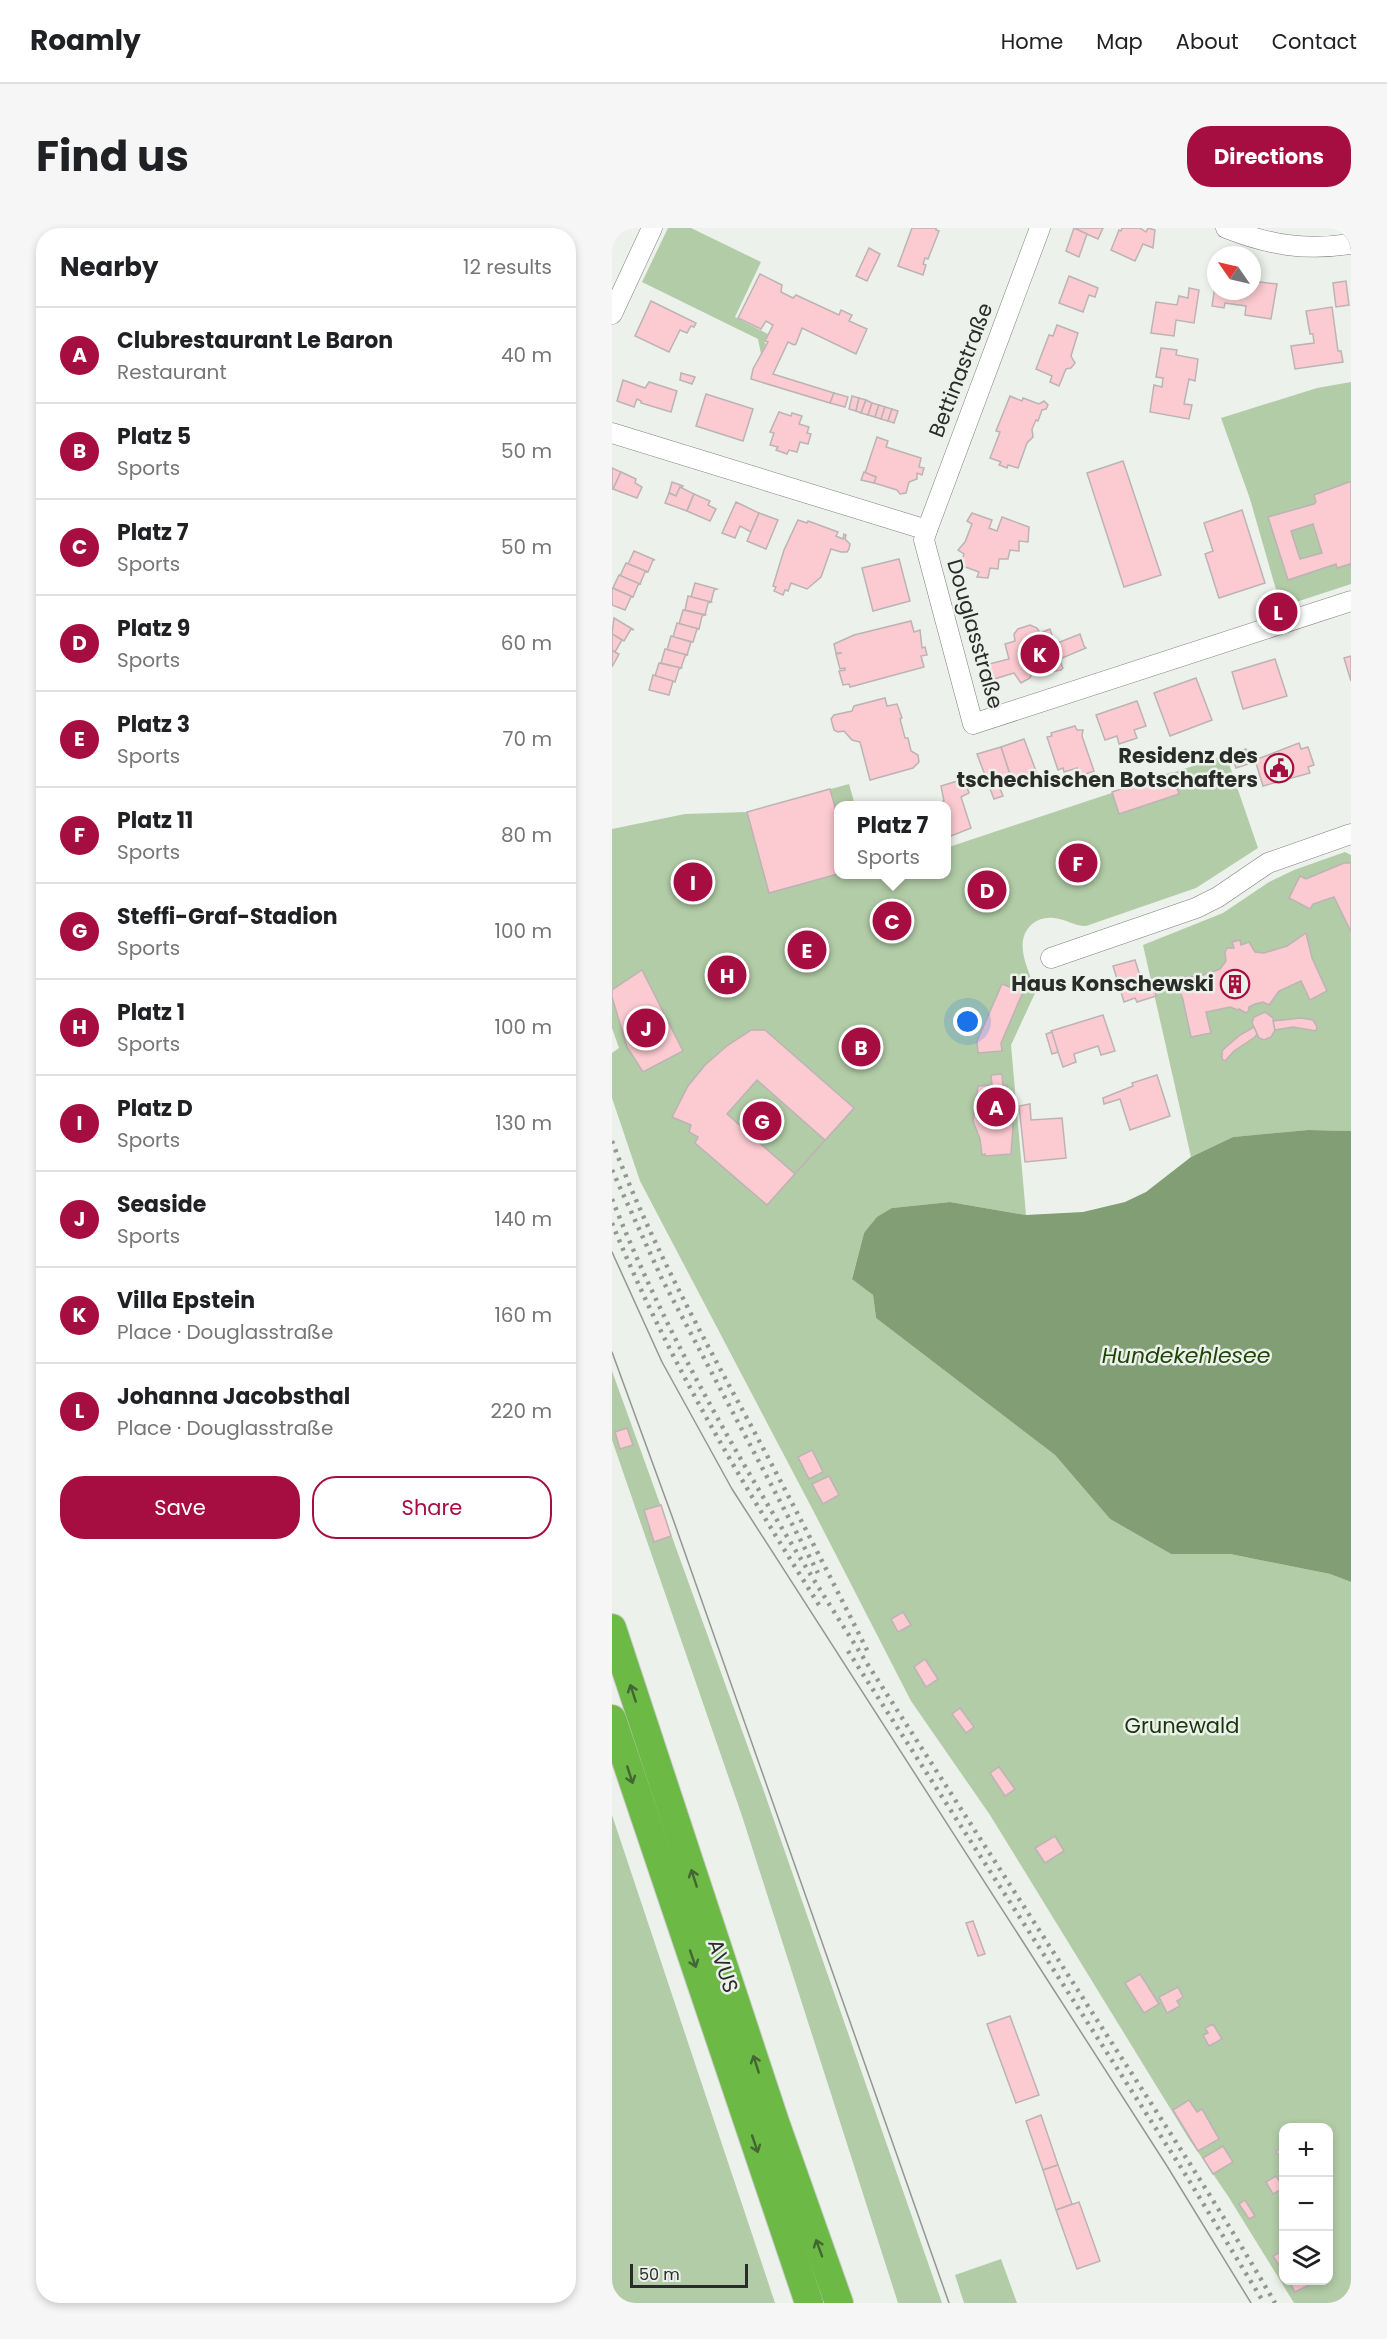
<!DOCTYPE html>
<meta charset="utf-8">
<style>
body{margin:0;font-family:Poppins,sans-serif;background:#f6f6f6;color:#202124}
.controls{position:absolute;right:18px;bottom:18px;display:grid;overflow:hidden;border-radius:12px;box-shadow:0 3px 9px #0003}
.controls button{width:54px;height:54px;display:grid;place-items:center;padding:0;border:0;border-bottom:2px solid #e0e0e0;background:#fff;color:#202124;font:30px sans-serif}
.compass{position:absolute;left:595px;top:18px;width:54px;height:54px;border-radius:50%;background:#fff;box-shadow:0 3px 9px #0003;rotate:304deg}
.scale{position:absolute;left:18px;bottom:15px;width:118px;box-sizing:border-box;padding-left:6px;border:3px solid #2a2c29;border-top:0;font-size:16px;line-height:21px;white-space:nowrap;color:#2a2c29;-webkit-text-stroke:4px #ecf1eb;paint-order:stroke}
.you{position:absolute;left:356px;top:794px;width:21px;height:21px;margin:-15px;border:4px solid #fff;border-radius:50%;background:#1a73e8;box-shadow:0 0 0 9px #1a73e833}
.badge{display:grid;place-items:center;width:39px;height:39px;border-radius:50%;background:#a60e42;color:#fff;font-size:20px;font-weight:700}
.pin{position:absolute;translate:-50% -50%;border:3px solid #fff;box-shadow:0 2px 6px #0006}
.popup{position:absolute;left:222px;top:573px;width:117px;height:78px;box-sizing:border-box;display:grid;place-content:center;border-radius:12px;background:#fff;filter:drop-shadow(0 2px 4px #0005);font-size:20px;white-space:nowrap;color:#757577}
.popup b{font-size:22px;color:#202124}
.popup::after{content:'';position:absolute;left:50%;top:100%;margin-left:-12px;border:12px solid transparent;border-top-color:#fff}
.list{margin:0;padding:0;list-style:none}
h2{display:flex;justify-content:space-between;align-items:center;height:78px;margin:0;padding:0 24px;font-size:26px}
h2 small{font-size:20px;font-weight:400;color:#757577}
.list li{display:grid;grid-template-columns:39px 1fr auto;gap:18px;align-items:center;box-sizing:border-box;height:96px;padding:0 24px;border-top:2px solid #e0e0e0}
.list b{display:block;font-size:22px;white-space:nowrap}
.list p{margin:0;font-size:20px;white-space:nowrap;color:#757577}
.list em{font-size:20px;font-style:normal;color:#757577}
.actions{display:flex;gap:12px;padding:18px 24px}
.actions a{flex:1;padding:14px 0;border:2px solid #a60e42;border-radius:24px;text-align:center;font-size:21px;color:#a60e42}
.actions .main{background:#a60e42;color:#fff}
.icon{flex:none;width:33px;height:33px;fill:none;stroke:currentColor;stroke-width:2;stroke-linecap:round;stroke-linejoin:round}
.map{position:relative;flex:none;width:739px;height:2075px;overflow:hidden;border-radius:24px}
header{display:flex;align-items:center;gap:36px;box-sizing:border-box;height:84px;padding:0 30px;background:#fff;border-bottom:2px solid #e0e0e0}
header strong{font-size:28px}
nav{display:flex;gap:33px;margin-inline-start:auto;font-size:21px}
.intro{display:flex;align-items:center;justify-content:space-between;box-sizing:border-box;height:144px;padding:0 36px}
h1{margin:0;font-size:42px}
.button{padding:15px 27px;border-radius:24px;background:#a60e42;color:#fff;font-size:21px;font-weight:700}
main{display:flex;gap:36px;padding:0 36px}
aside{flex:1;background:#fff;border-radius:24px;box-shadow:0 3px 9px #0003}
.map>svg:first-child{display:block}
.green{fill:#b2cca7;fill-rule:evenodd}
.water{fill:#819e75}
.building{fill:#fbcbd1;stroke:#bcb3b4;stroke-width:1.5;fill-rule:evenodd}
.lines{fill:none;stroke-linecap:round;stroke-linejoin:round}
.minor-casing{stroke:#7d817b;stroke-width:21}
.highway-casing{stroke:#ccc;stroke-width:30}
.minor{stroke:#fff;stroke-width:20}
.highway{stroke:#6cba45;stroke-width:28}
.tram{stroke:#939792;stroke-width:1.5}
.rail{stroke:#939792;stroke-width:4.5;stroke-dasharray:3 6;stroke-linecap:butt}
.oneway{stroke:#446534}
.labels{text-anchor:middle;stroke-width:5;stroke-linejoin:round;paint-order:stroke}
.street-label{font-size:21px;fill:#2a2c29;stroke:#ecf1eb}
.poi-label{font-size:21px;font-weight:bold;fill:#2a2c29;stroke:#ecf1eb;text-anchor:end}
.park-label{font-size:21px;fill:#173507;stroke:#ecf1eb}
.water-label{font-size:22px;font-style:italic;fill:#1e4406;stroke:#ecf1eb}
</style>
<header>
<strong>Roamly</strong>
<nav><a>Home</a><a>Map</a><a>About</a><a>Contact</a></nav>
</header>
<div class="intro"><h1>Find us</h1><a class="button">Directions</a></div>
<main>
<aside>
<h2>Nearby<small>12 results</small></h2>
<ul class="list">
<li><span class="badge">A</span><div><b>Clubrestaurant Le Baron</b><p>Restaurant</p></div><em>40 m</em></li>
<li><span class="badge">B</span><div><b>Platz 5</b><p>Sports</p></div><em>50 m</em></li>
<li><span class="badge">C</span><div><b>Platz 7</b><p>Sports</p></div><em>50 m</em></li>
<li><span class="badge">D</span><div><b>Platz 9</b><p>Sports</p></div><em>60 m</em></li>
<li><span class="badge">E</span><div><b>Platz 3</b><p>Sports</p></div><em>70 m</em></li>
<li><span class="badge">F</span><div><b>Platz 11</b><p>Sports</p></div><em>80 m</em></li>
<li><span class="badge">G</span><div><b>Steffi-Graf-Stadion</b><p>Sports</p></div><em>100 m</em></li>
<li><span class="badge">H</span><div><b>Platz 1</b><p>Sports</p></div><em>100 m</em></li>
<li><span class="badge">I</span><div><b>Platz D</b><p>Sports</p></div><em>130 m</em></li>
<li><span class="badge">J</span><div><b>Seaside</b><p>Sports</p></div><em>140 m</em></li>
<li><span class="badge">K</span><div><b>Villa Epstein</b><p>Place · Douglasstraße</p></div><em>160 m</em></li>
<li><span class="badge">L</span><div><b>Johanna Jacobsthal</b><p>Place · Douglasstraße</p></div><em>220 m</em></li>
</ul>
<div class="actions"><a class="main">Save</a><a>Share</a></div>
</aside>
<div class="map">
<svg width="739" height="2075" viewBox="0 0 739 2075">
<rect width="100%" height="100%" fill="#ecf1eb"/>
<g class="green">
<path d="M56 0H79L149 34 123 89 156 106 152 114 154 116 149 126 146 111 30 54Z"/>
<path d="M739 154V356L669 379 638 271 609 190 705 160Z"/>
<path d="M614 527 646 620 584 660 474 698C462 698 454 691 442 690 434 689 426 691 420 696 400 714 417 743 424 763L399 817 414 987 338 974 280 980 252 1005 240 1050 261 1067 264 1090 443 1227 498 1291 559 1326H618L718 1346 739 1354V2075H682L616 1968 577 1911 378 1587 299 1473 204 1288 28 953 0 870V825L7 820 0 800V601L73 586 135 584 237 556 243 577 226 578V646H334V620ZM672 1900H716V2052H672Z"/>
<path d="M733 624 739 627V903L696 902 621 909 579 929 531 717 611 685 657 654 682 642Z"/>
<path d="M0 1143 149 1555 330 2075H286L130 1588 0 1212Z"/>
<path d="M0 1587 163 2075H0Z"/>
<path d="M389 2031 405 2075H352L343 2047Z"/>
</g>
<path class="water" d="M696 902 739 903V1354L718 1346 618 1326H559L498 1291 443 1227 264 1090 261 1067 240 1051 252 1005 265 989 280 980 338 974 414 987 471 984 513 974 534 964 579 929 621 909Z"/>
<g class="building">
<path d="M300 0H324V2L327 3 316 31 313 30 311 36 314 37 311 47 286 38Z"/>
<path d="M461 0H491L486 11Z"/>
<path d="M462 0 475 6 467 29 454 23Z"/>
<path d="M510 0H528L534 4 536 0 543 2 541 20 531 16 523 33 499 22 507 2 509 3Z"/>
<path d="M257 20 268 26 255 53 244 48Z"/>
<path d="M148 46 170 57 169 64 181 70 184 67 227 87 229 82 240 87 237 93 255 101 244 126 190 100 184 116 182 117 176 114 161 146 222 165 218 175 139 151 141 141 156 114 153 113 161 97 154 93 149 101 126 90Z"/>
<path d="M457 48 486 60 483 69 477 67 471 84 447 75Z"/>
<path d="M604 52V63H640V53L665 56 659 91 633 87 634 78 613 75 612 80 600 78Z"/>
<path d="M734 53 737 77 724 79 721 55Z"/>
<path d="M577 60 587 62 582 95 564 92 562 108 539 105 544 74 565 77 567 68 576 70Z"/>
<path d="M39 73 84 95 82 99 79 98 75 105 68 102 57 124 23 108Z"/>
<path d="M720 79 726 123H729L731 134 683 141 679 118 702 115 701 106H698L694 83Z"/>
<path d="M445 97 466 105 459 128 463 135 459 140 454 141 447 158 438 154 440 148 424 141 437 107 441 108Z"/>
<path d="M549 120 565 122 564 127 586 131 583 153 577 151 572 176 580 177 577 191 538 184 542 157 550 159 551 150 544 149Z"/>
<path d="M69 145 83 149 80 156 68 152Z"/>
<path d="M11 152 33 160 37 154 65 163 59 184 29 175V173L25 171 22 179 5 173Z"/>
<path d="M222 165 236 169 233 179 218 175Z"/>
<path d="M94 166 141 181 131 213 84 198Z"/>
<path d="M240 168 247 170 244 183 237 181Z"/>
<path d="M398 168 410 173 411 170 427 176 432 173 436 177 434 181 430 182 426 193 424 192 420 201 421 209 415 215 406 240 396 237 395 240 387 237 389 234 378 230 388 204 384 203Z"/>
<path d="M247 170 254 172 249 185 244 183Z"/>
<path d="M254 172 260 175 256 187 249 185Z"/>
<path d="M260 175 267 177 263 189 256 187Z"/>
<path d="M267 177 273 179 269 191 263 189Z"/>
<path d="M273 179 280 181 276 193 269 191Z"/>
<path d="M280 181 286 183 282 195 276 193Z"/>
<path d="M167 184 179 188 180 185 190 188 187 196 197 199 195 205 199 206 196 216 188 214 185 224 177 222 175 226 164 222 166 219 158 217 162 205 158 204Z"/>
<path d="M265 209 276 213 274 219 309 230 307 239 312 240 310 247 305 245V251L297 254 294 265 288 266 285 262 262 255 264 249 253 245Z"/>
<path d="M511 233 549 347 512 359 475 245Z"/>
<path d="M0 240 9 244 1 261 0 260Z"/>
<path d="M9 244 24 251 23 255 30 259 25 270 1 261Z"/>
<path d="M252 244 264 249 262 255 249 252Z"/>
<path d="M60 254 71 258 70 260 68 259 64 268 57 265Z"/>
<path d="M737 254H739V339L738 336 725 340 724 336 676 352 656 289 702 276 704 274 702 267ZM701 296 710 325 688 331 679 303Z"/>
<path d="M68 259 82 266 75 283 53 275 57 265 64 268Z"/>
<path d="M82 266 98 273 96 277 104 281 98 293 75 283Z"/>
<path d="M124 274 147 285 139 304 128 298 123 310 110 305Z"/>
<path d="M630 282 653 355 607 370 593 326 601 323 592 295Z"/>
<path d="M147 285 166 292 154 321 135 313Z"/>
<path d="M360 285 380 292 377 300 385 303 390 289 417 299 416 314 407 313V323L398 322 396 331H387L386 341 378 340 376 350 365 349 367 344 348 337 352 326 346 322 353 314 360 296 355 293Z"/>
<path d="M186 292 195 295 196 293 226 304 224 308 231 311 232 306 234 307 233 311 238 316 237 321 235 324H229L219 321 209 349 195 361 179 355 176 363 173 362 171 367 162 363 164 359 161 358 172 322Z"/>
<path d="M22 323 43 332H41L36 344 16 336Z"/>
<path d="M287 331 298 373 261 383 250 340Z"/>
<path d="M14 335 36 344H33L28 356 8 348Z"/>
<path d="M7 347 28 356 26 357 21 369 1 360Z"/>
<path d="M83 355 105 361 102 362 99 374 79 369Z"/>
<path d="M0 360 21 369H19L13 382 0 377Z"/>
<path d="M76 368 99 374 96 375 93 387 73 382Z"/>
<path d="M71 382 93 387 90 388 87 401 67 396Z"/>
<path d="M2 390 22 402 19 401 12 413 0 406Z"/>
<path d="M299 393 302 404 308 402 310 420 313 419 315 427 309 428 312 439 238 459 237 456 231 457 227 443 233 442V440L228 441 224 426 230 425H224L222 416 242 407Z"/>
<path d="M65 395 87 401H85L81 414 61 409Z"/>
<path d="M418 397 425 400 428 405 438 401 443 416 468 406 472 418 474 420 450 430 448 433 451 440 449 442 439 444 434 439 428 438 422 440 418 450 409 455 402 445 376 453 373 437 397 431 393 416 403 413 402 406 406 401Z"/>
<path d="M0 406 10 412 3 424 0 422Z"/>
<path d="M59 408 79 414 75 427 55 422Z"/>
<path d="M53 421 75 427 73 428 69 440 49 435Z"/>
<path d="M1 423 7 426 0 439V424Z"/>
<path d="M739 428V453L732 430Z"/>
<path d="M663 431 675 468 631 481 620 444Z"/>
<path d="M47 435 69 440 67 441 63 454 43 448Z"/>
<path d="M41 447 61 453 57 467 37 462Z"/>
<path d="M584 450 600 492 558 508 542 465Z"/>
<path d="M273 470 275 478 285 476 290 490 288 491 293 510H296L299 523 306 527 307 534 301 540 258 552 248 514 240 512 232 503 226 504 222 502 219 491 222 487 240 483 242 478Z"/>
<path d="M525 473 534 498 522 502 525 510 507 516 505 508 493 512 484 487Z"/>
<path d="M463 498 465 502H471L470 508 482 543 468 548 465 540 452 544 451 540 446 542 435 509 440 508 439 505Z"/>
<path d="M412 511 427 551 414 555 413 552 401 556 389 519Z"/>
<path d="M687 515 689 521 696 519 702 537 696 539 698 545 651 558 643 532Z"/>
<path d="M389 519 401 556 388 560 391 568 382 571 365 526Z"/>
<path d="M634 521 639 535 624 540 619 526Z"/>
<path d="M560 545 567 566 507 586 500 564Z"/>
<path d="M352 551 357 565 349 569 359 600 334 610V578H319L332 573 329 558Z"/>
<path d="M218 561 226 590V646L157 665 135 584Z"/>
<path d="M732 635H739V704L722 669 701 676 698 681 677 670 688 648 694 651Z"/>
<path d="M694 705 700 730 715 763 698 772 689 753 667 763 657 777 651 774 643 776 637 779V782L634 785 627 781 626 782 618 779 594 784 599 805 579 809 571 772 566 757 561 752 562 750 588 748 608 741 614 733 613 724 615 720H622L620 714 628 712 629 717 637 714 643 724 652 725 675 718Z"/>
<path d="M523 732 530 754 540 752 544 768 525 774 523 770 512 774 501 738Z"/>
<path d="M30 742 71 823 31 844 15 819 0 769V762Z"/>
<path d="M390 756 411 764 389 815 390 823 366 825 365 813Z"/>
<path d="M653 784 661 790 663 802 659 809 652 812 647 810 640 795 642 789Z"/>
<path d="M491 787 503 823 489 827 486 818 462 826 464 834 451 839 439 803Z"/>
<path d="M689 790 701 792 705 799 704 803 681 799 663 802 661 793Z"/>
<path d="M642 799 645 806 643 809 622 823 613 833 610 831V823L614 819 628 807Z"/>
<path d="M139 802H153L242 880 155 977 83 915 86 909 77 904 79 897 60 889 76 858 93 837 116 817ZM145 852 213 912 183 946 115 886Z"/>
<path d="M440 804 446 824 440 826 434 806Z"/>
<path d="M390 846 391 858 395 857V872L401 898 399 926 373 928V926L370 927 368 911 361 893 366 858 380 857 379 847Z"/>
<path d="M545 847 558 888 518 902 508 871 492 876 491 870 521 858 520 855Z"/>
<path d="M418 876 419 892 450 890 454 930 413 934 407 878Z"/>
<path d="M15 1200 21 1217 8 1221 3 1204Z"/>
<path d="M200 1222 211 1244 197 1251 186 1229Z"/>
<path d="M217 1248 227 1267 211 1276 200 1256Z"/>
<path d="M49 1277 59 1308 42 1314 32 1282Z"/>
<path d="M291 1384 299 1397 286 1404 279 1391Z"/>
<path d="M313 1431 326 1451 314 1459 302 1439Z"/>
<path d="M348 1480 362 1499 354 1505 340 1486Z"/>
<path d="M387 1539 403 1561 393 1568 378 1545Z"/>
<path d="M443 1608 452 1623 433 1635 423 1620Z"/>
<path d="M361 1693 373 1726 366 1728 354 1695Z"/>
<path d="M528 1746 547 1776 532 1785 513 1755Z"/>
<path d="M566 1759 571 1769 565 1773 568 1778 555 1785 547 1769Z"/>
<path d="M398 1788 427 1867 404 1875 375 1796Z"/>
<path d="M601 1796 610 1811 597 1818 591 1807 596 1805 593 1800Z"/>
<path d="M577 1872 585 1884 590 1881 607 1911 586 1923 561 1882Z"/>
<path d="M429 1887 446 1937 431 1942 414 1893Z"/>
<path d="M672 1916V1932L664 1924Z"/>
<path d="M611 1918 621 1934 601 1946 591 1930Z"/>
<path d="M446 1937 460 1976 444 1982 431 1942Z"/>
<path d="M664 1948 672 1960 661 1966 654 1954Z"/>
<path d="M633 1972 643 1988 637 1991 627 1976Z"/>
<path d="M467 1974 488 2033 465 2041 444 1982Z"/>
<path d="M672 2022V2045L661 2028Z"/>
<path d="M679 2052H694L697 2057 683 2064 677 2053Z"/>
</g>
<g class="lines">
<g class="minor-casing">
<g id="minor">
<path d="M614 0C657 17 693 23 739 16"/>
<path d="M0 86 40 0"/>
<path d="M0 205 315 302 312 312 361 496 739 373"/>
<path d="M315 302 428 0"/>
<path d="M439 730 584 680 606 669 656 635 739 606"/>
</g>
</g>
<g class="highway-casing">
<g id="highway">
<path d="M0 1400 163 1894 227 2075"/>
<path d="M0 1491 197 2075"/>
</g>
</g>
<use href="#minor" class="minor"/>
<use href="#highway" class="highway"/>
<g class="tram">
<path d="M0 1024 50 1134 120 1261 555 1938 639 2075"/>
<path d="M0 1124 61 1291 337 2075"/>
</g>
<g class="rail">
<path d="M0 913C37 1011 87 1102 137 1194 178 1270 217 1346 256 1424"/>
<path d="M0 942 50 1051 206 1345"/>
<path d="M0 971C71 1149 173 1308 276 1468 349 1581 422 1694 494 1806 552 1895 610 1984 663 2075"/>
<path d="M0 995C55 1130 129 1254 207 1377"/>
<path d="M236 1423 570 1941 652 2075"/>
</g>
</g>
<defs><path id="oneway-shaft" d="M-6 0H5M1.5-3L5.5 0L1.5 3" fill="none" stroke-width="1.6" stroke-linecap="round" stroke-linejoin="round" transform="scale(1.5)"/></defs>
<g class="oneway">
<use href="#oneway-shaft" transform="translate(21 1465) rotate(-108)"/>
<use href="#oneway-shaft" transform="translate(18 1547) rotate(72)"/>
<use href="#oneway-shaft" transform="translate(82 1650) rotate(-108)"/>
<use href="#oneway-shaft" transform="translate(81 1731) rotate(71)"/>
<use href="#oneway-shaft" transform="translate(144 1836) rotate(-108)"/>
<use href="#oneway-shaft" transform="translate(143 1916) rotate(71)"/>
<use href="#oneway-shaft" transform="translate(207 2020) rotate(-110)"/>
</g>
<defs>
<g id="civic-ring" transform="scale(1.5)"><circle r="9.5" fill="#ecf1eb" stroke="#a60e42" stroke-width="1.5"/><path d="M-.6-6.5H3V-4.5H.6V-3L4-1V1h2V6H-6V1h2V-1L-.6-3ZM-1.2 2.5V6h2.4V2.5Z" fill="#a60e42"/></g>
<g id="building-ring" transform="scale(1.5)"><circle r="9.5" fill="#ecf1eb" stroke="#a60e42" stroke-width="1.5"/><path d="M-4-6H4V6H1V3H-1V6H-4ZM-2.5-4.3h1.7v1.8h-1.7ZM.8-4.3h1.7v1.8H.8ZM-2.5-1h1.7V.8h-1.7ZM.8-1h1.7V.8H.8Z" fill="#a60e42"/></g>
</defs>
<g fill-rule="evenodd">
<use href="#civic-ring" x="667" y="540"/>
<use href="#building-ring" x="623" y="756"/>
</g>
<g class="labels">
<g class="street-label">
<text transform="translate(349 142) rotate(-69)" y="7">Bettinastraße</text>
<text transform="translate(363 406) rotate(74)" y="7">Douglasstraße</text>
<text transform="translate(111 1738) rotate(72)" y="7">AVUS</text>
</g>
<g class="poi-label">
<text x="646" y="535">Residenz des<tspan x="646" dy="24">tschechischen Botschafters</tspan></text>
<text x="602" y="763">Haus Konschewski</text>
</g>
<g class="park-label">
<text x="570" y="1505">Grunewald</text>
</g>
<g class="water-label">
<text x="574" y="1135">Hundekehlesee</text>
</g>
</g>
</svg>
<div class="controls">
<button>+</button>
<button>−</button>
<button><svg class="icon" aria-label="layers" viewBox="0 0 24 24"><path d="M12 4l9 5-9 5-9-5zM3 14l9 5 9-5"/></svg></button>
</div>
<svg class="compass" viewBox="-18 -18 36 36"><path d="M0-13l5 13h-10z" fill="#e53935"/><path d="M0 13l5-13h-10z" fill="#757577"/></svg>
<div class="scale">50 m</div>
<div class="you"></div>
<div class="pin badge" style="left:384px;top:879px">A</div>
<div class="pin badge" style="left:249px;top:819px">B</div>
<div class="pin badge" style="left:280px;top:693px">C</div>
<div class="popup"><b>Platz 7</b>Sports</div>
<div class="pin badge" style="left:375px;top:662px">D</div>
<div class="pin badge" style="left:195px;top:722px">E</div>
<div class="pin badge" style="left:466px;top:635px">F</div>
<div class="pin badge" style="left:150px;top:893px">G</div>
<div class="pin badge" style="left:115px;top:747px">H</div>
<div class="pin badge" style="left:81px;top:654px">I</div>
<div class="pin badge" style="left:34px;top:800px">J</div>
<div class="pin badge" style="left:428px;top:426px">K</div>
<div class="pin badge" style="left:666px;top:384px">L</div>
</div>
</main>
